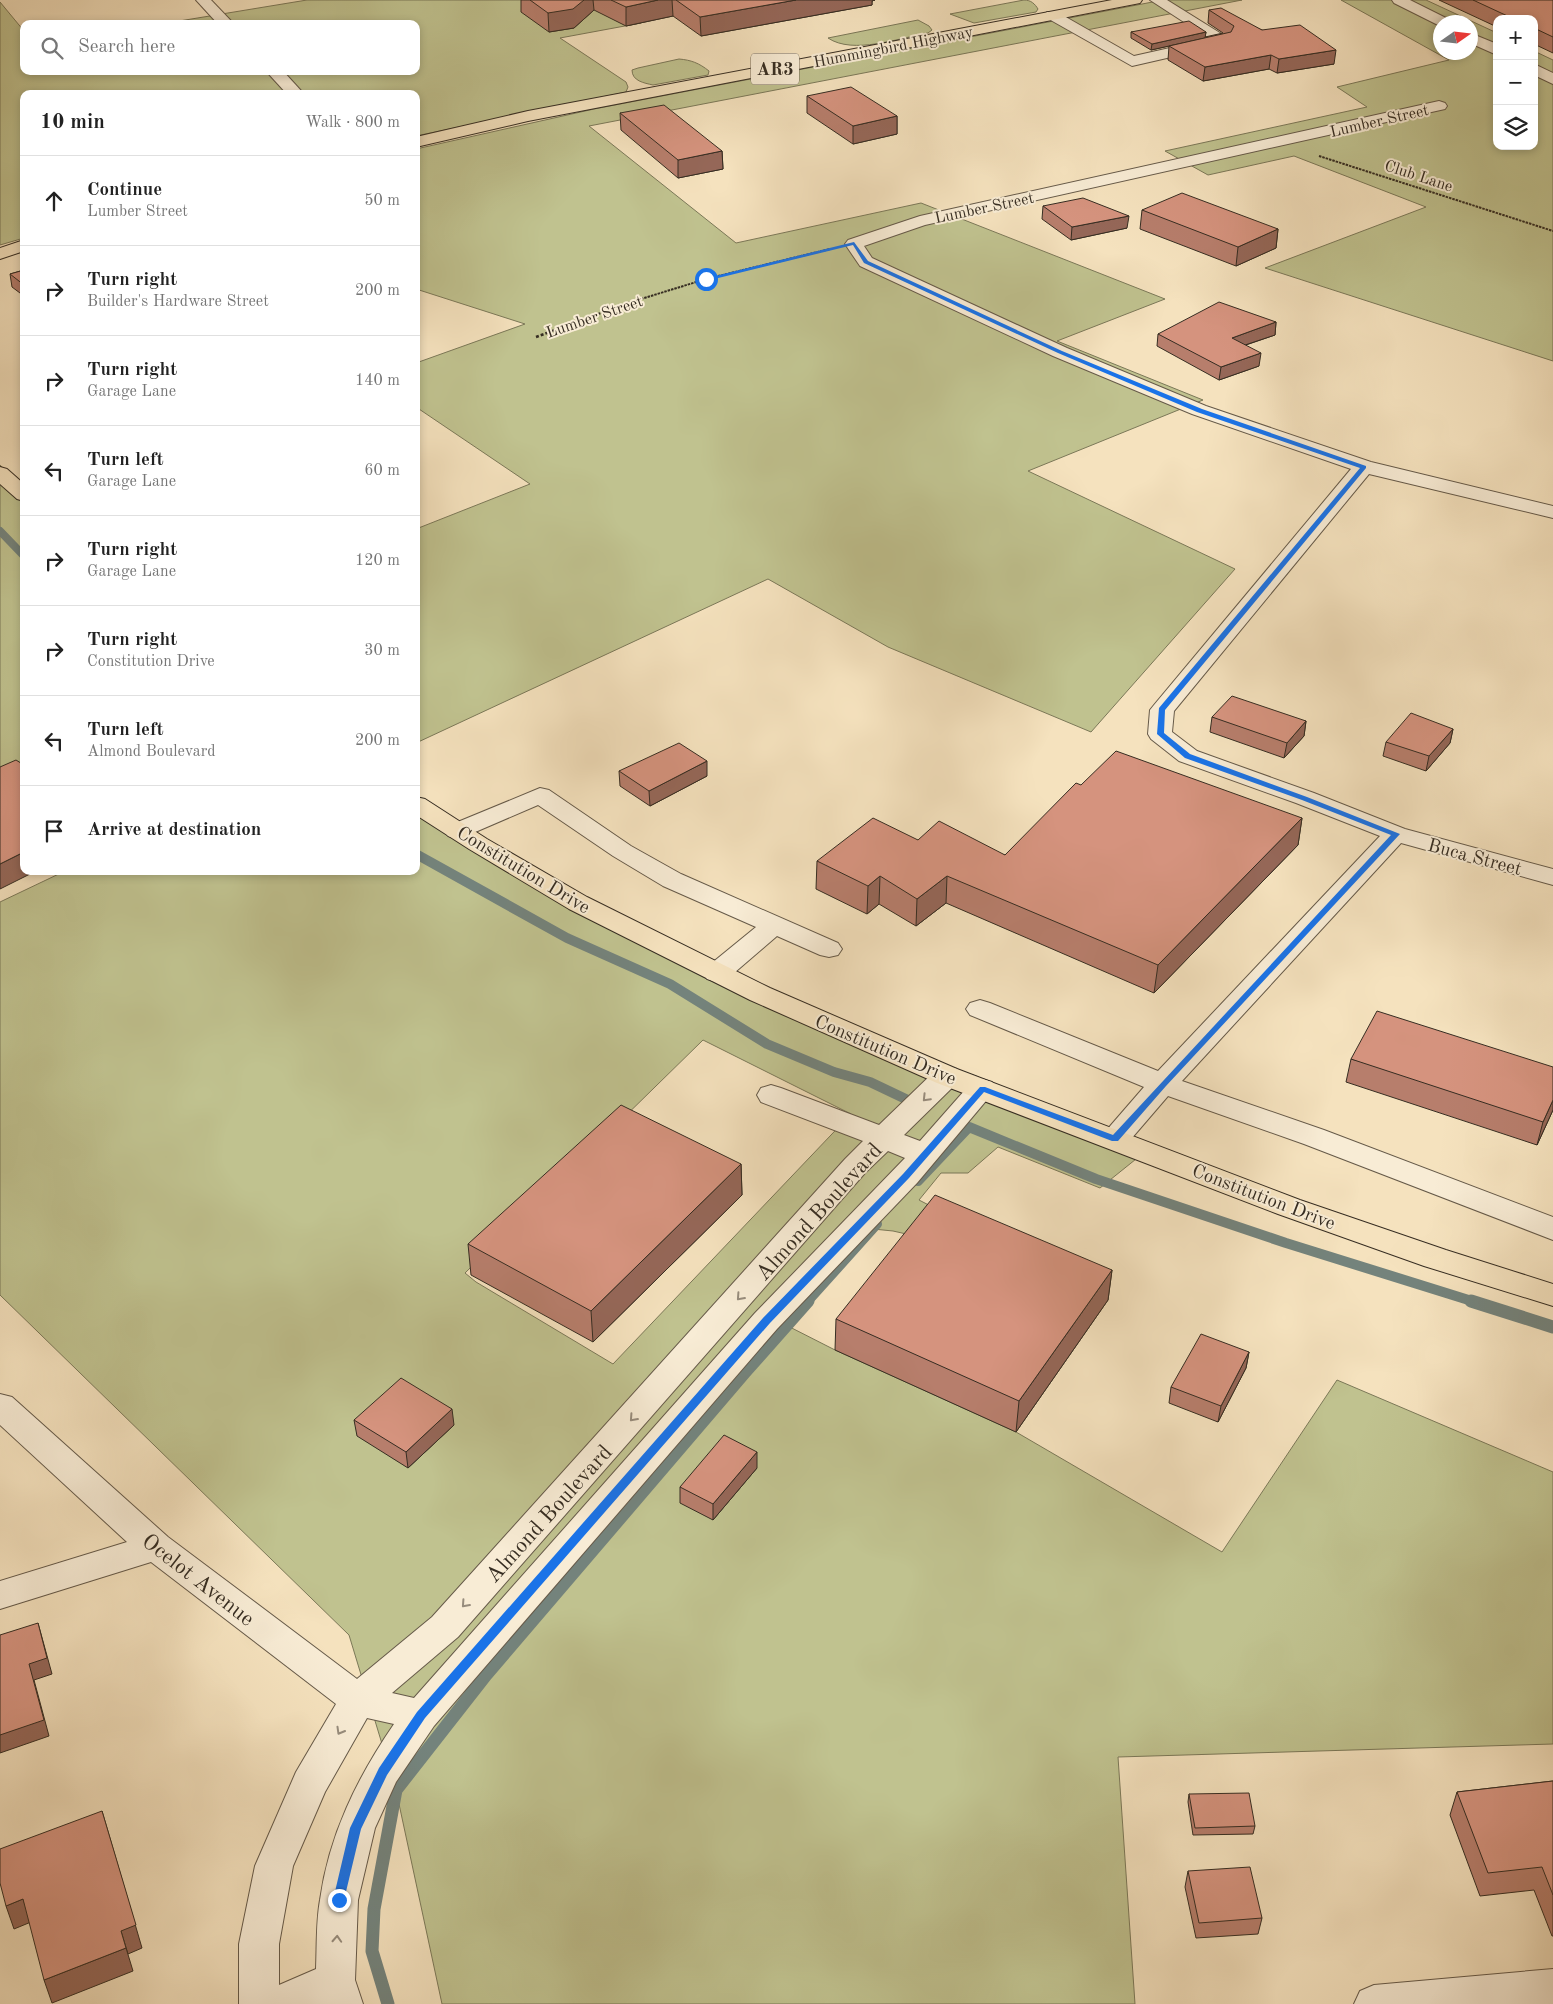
<!DOCTYPE html>
<meta charset="utf-8">
<style>
body{margin:0;font-family:"Old Standard TT",serif;background:#f2f2f2;color:#222}
.controls{position:absolute;right:15px;top:15px;display:grid;overflow:hidden;border-radius:10px;box-shadow:0 2px 8px #0003}
.controls button{width:45px;height:45px;display:grid;place-items:center;padding:0;border:0;border-bottom:1px solid #e0e0e0;background:#fff;color:#222;font:25px sans-serif}
.compass{position:absolute;left:1433px;top:15px;width:45px;height:45px;border-radius:50%;background:#fff;box-shadow:0 2px 8px #0003;rotate:76deg}
.stop{position:absolute;width:15px;height:15px;margin:-11px;border:4px solid #1a73e8;border-radius:50%;background:#fff}
.stop.end{background:#1a73e8;border-color:#fff;box-shadow:0 1px 5px #0008}
.list{margin:0;padding:0;list-style:none}
h2{display:flex;justify-content:space-between;align-items:center;height:65px;margin:0;padding:0 20px;font-size:21px}
h2 small{font-size:16px;font-weight:400;color:#767676}
.list li{display:grid;grid-template-columns:32px 1fr auto;gap:15px;align-items:center;box-sizing:border-box;height:90px;padding:0 20px;border-top:1px solid #e0e0e0}
.list b{display:block;font-size:19px;white-space:nowrap}
.list p{margin:0;font-size:16px;white-space:nowrap;color:#767676}
.list em{font-size:16px;font-style:normal;color:#767676}
.icon{flex:none;width:28px;height:28px;fill:none;stroke:currentColor;stroke-width:2;stroke-linecap:round;stroke-linejoin:round}
.map{position:relative;flex:none;width:1553px;height:2004px;overflow:hidden}
.search{position:absolute;background:#fff;box-shadow:0 2px 8px #0003;left:20px;top:20px;width:400px;height:55px;display:flex;align-items:center;gap:12px;box-sizing:border-box;padding:0 18px;border-radius:10px;color:#767676;font-size:19px}
.panel{position:absolute;background:#fff;box-shadow:0 2px 8px #0003;left:20px;top:90px;width:400px;height:785px;border-radius:10px}
.map>svg:first-child{display:block}
.green{fill:#c0c28f;stroke:#7b7858;fill-rule:evenodd}
.lines{fill:none;stroke-linecap:round;stroke-linejoin:round}
.stream-far2{stroke:#74837c;stroke-width:8}
.stream-far1{stroke:#74837c;stroke-width:10}
.stream{stroke:#74837c;stroke-width:13}
.minor-casing{stroke:#665a49;stroke-width:2}
.major-casing{stroke:#362d22;stroke-width:2}
.path-far1{stroke:#362d22;stroke-width:2;stroke-dasharray:2.5 1;stroke-linecap:butt}
.path{stroke:#362d22;stroke-width:2.5;stroke-dasharray:3 2;stroke-linecap:butt}
.minor{fill:#f8ecd5;fill-rule:evenodd}
.major{fill:#f5e2be;fill-rule:evenodd}
.wall{fill:#b77e6c;stroke:#362d22}
.shaded-wall{fill:#956758;stroke:#362d22}
.building{fill:#d5937e;stroke:#362d22}
.oneway{stroke:#978c7c}
.route{fill:#1a73e8}
.labels{text-anchor:middle;stroke-width:4;stroke-linejoin:round;paint-order:stroke}
.far-street-label{font-size:16px;fill:#362d22;stroke:#f8ecd5}
.shield{fill:#f8ecd5;stroke:#706658;stroke-width:1}
.shield-label{font-size:18px;font-weight:bold;fill:#362d22}
.street-label{font-size:19px;fill:#362d22;stroke:#f8ecd5}
.near-street-label{font-size:22px;fill:#362d22;stroke:#f8ecd5}
</style>
<div class="map">
<svg width="1553" height="2004" viewBox="0 0 1553 2004">
<rect width="100%" height="100%" fill="#f5e2be"/>
<filter id="stains"><feTurbulence type="fractalNoise" baseFrequency=".004" numOctaves="4"/><feColorMatrix values="0 0 0 0 .2 0 0 0 0 .09 0 0 0 0 .02 0 0 0 .5 -.17"/></filter>
<radialGradient id="worn" r=".72"><stop offset=".6" stop-color="#630" stop-opacity="0"/><stop offset="1" stop-color="#630" stop-opacity=".3"/></radialGradient>
<g class="green">
<path d="M307 0H610L641 23 560 38 626 82 628 87 626 92 416 136V94H24V238L0 245V2L24 31V71H416V24H161Z"/>
<path d="M1024 0C1031 0 1035 4 1038 9L1036 12 974 23 950 14Z"/>
<path d="M1163 0H1242L589 126 736 243 921 203 1165 299 1057 341 1203 400 1028 471 1235 569 1091 732 888 647 768 579 416 743V529L530 484 416 407V363L525 324 416 289V149L594 109Z"/>
<path d="M1341 0H1426L1497 33V146H1534V51L1553 60V361L1265 268 1426 207 1294 156 1208 175 1165 151 1367 107 1337 87 1449 60ZM1440 22H1470V52H1440Z"/>
<path d="M918 20 929 26 932 30 928 33C899 38 853 55 828 38Z"/>
<path d="M679 59C691 60 699 63 709 71L708 75 653 85C644 83 632 81 632 70L638 68Z"/>
<path d="M0 465 24 488V773L0 783Z"/>
<path d="M416 804 478 844 850 1033 976 1076 1146 1151 1100 1188 998 1147 968 1173H941L919 1200 946 1214 924 1238 893 1231 863 1228 776 1320 835 1350 1016 1432 1222 1552 1337 1380 1553 1472V1744L1118 1757 1135 2004H442L396 1790 349 1635 0 1295V902L65 871H416ZM703 1040 851 1114 613 1364 476 1282 465 1273Z"/>
</g>
<g class="lines">
<path class="stream-far2" d="M0 531 24 556"/>
<g class="stream-far1">
<path d="M416 854 567 938 670 984 767 1044 834 1072 870 1082 912 1102"/>
<path d="M918 1181 969 1127 1096 1179 1286 1243 1475 1302"/>
<path d="M807 1302 877 1224"/>
</g>
<g class="stream">
<path d="M1471 1301 1553 1327"/>
<path d="M388 2004 372 1951 374 1909 396 1790 486 1675 745 1372 808 1301"/>
</g>
<g class="minor-casing">
<g id="minor">
<path d="M196 0H211L234 24H218Z"/>
<path d="M1150 0H1167L1228 38 1231 41 1228 44 1132 66 1047 18 1045 15 1047 12H1057L1134 56 1210 39Z"/>
<path d="M1392 0H1410L1448 19 1451 22H1440V26L1394 3Z"/>
<path d="M1470 33 1497 44V55L1470 43Z"/>
<path d="M1534 64 1553 73V84L1534 75Z"/>
<path d="M266 71H283L304 94H287Z"/>
<path d="M1439 101 1445 103 1447 106 1445 109 925 225 864 246 872 258 1067 348 1206 406 1371 462 1553 506V518L1369 474 1174 711 1172 732 1197 751 1314 793 1405 829 1553 869V885L1401 843 1182 1081 1324 1130 1553 1217V1240L1304 1144 1168 1096 1125 1146 1115 1149 1105 1146 1100 1139 1105 1132 1144 1087 970 1015 966 1009 970 1003 980 1000 990 1003 1158 1071 1380 836 1296 803 1179 761 1151 739 1148 734 1150 710 1154 705 1351 469 1192 414 1053 356 860 266 845 244 848 240 920 216Z"/>
<path d="M540 788 549 790 631 846 681 874 838 943 842 949 838 955 829 957 820 955 777 936 727 979 717 982 707 979 703 973 707 967 756 927 663 886 613 856 538 805 466 836 457 839 448 836 444 831 448 826Z"/>
<path d="M947 1067 957 1069 961 1076 957 1083 904 1135 920 1141 972 1082 982 1079 992 1082 996 1089 917 1183 777 1329 434 1726 396 1782 375 1828 358 1900 355 1980 363 2004H239V1944L255 1866 296 1772 336 1704 151 1562 0 1609V1581L127 1542 0 1425V1394L12 1397 168 1537 357 1679 432 1617 845 1159 863 1141 761 1102 757 1095 761 1088 771 1085 781 1088 879 1125 937 1069ZM888 1151 905 1158 755 1313 414 1698 392 1693 458 1637 865 1173ZM367 1718 394 1724C357 1778 329 1835 320 1900 316 1922 317 1946 316 1969L279 1985V1944L293 1866 325 1792Z"/>
<path d="M1553 1969V2004H1354L1360 1991 1374 1985Z"/>
</g>
</g>
<g class="major-casing">
<g id="major">
<path d="M1112 0H1142L1140 3 1135 4 528 121 416 147V137L528 111Z"/>
<path d="M24 240V251L0 259V248Z"/>
<path d="M0 467 7 469 24 484V501L17 499 0 484Z"/>
<path d="M416 797 425 799 487 839 587 897 770 988 957 1069 1300 1200 1446 1250 1553 1284V1306L1424 1266 1278 1214 937 1083 750 1000 569 909 469 849 416 815Z"/>
</g>
</g>
<g class="path-far1">
<path d="M1319 156 1553 231"/>
<path d="M552 331 628 303 706 279 830 249"/>
</g>
<path class="path" d="M536 337 555 330"/>
<use href="#minor" class="minor"/>
<use href="#major" class="major"/>
</g>
<g class="wall">
<path d="M521 0H875L872 1V5L701 36 673 16 626 26 594 10 574 28 549 32 521 12Z"/>
<path d="M1439 0H1553V53L1534 44V19H1497V27Z"/>
<path d="M1209 10 1262 30 1334 64 1277 73 1269 69 1203 81 1168 60 1169 46 1151 50 1131 38V32H1206L1205 37 1223 33 1208 23Z"/>
<path d="M807 96 897 116V134L853 144 807 113Z"/>
<path d="M620 113 722 151 723 169 678 178 621 130Z"/>
<path d="M1043 206 1127 228 1071 240 1042 219Z"/>
<path d="M1142 210 1278 229 1276 248 1236 266 1140 229Z"/>
<path d="M24 270V296L12 287 10 274Z"/>
<path d="M1276 322 1275 335 1246 345 1259 366 1219 380 1157 346 1158 334Z"/>
<path d="M1212 717 1306 721 1304 736 1284 758 1210 732Z"/>
<path d="M1453 729 1450 743 1426 771 1383 756 1386 742Z"/>
<path d="M619 771 707 776 650 806 620 786Z"/>
<path d="M1081 785 1302 818 1298 845 1154 993 946 903 916 926 879 904 867 914 816 889 817 861 918 840 1005 855Z"/>
<path d="M1351 1059 1553 1110 1537 1145 1346 1082Z"/>
<path d="M741 1164 742 1195 593 1342 471 1275 468 1244Z"/>
<path d="M1112 1270 1108 1300 1016 1432 835 1350 836 1319Z"/>
<path d="M1249 1352 1246 1368 1218 1422 1169 1403 1171 1387Z"/>
<path d="M354 1420 454 1425 408 1468 357 1436Z"/>
<path d="M757 1468 713 1520 680 1503V1487Z"/>
<path d="M1553 1781V1936H1552L1534 1890 1480 1896 1450 1815 1457 1792Z"/>
<path d="M1189 1794 1255 1826 1253 1834 1193 1835 1188 1802Z"/>
<path d="M1188 1871 1262 1918 1258 1934 1196 1938 1185 1887Z"/>
</g>
<g class="shaded-wall">
<path d="M584 0H593L594 10 574 28 549 32 548 13Z"/>
<path d="M658 0H672L673 16 626 26V7Z"/>
<path d="M796 0H875L872 1V5L701 36 700 17Z"/>
<path d="M1206 32 1205 38 1151 50 1152 44Z"/>
<path d="M1336 50 1334 64 1277 73 1279 59Z"/>
<path d="M1271 55 1269 69 1203 81 1205 67Z"/>
<path d="M897 116V134L853 144V126Z"/>
<path d="M722 151 723 169 678 178V160Z"/>
<path d="M1129 216 1127 228 1071 240 1072 227Z"/>
<path d="M1278 229 1276 248 1236 266 1238 247Z"/>
<path d="M1276 322 1275 335 1230 350 1232 338Z"/>
<path d="M1261 353 1259 366 1219 380 1221 367Z"/>
<path d="M1306 721 1304 736 1284 758 1287 743Z"/>
<path d="M1453 729 1450 743 1426 771 1429 756Z"/>
<path d="M707 761V776L650 806 649 791Z"/>
<path d="M1302 818 1298 845 1154 993 1158 965Z"/>
<path d="M24 852V871H36L0 889V864Z"/>
<path d="M880 876 879 904 867 914 868 886Z"/>
<path d="M947 876 946 903 916 926 917 899Z"/>
<path d="M1553 1100V1110L1537 1145 1543 1122Z"/>
<path d="M741 1164 742 1195 593 1342 591 1311Z"/>
<path d="M1112 1270 1108 1300 1016 1432 1019 1401Z"/>
<path d="M1249 1352 1246 1368 1218 1422 1221 1406Z"/>
<path d="M452 1409 454 1425 408 1468 406 1452Z"/>
<path d="M757 1452V1468L713 1520V1504Z"/>
<path d="M38 1623 52 1674 34 1680 49 1736 0 1753V1735Z"/>
<path d="M102 1811 142 1948 128 1954 121 1931Z"/>
<path d="M23 1899 31 1922 14 1929 6 1906Z"/>
<path d="M126 1948 133 1971 52 2003 44 1980Z"/>
</g>
<g class="building">
<path d="M530 0H584L573 9 548 13Z"/>
<path d="M611 0H658L626 7Z"/>
<path d="M676 0H796L700 17Z"/>
<path d="M1473 0H1553V37L1534 28V19H1514Z"/>
<path d="M1221 8 1262 30 1300 25 1336 50 1279 59 1271 55 1205 67 1169 46 1231 32 1234 26 1209 10Z"/>
<path d="M1189 21 1206 32 1152 44 1131 32Z"/>
<path d="M851 87 897 116 853 126 807 96Z"/>
<path d="M664 105 722 151 678 160 620 113Z"/>
<path d="M1182 193 1278 229 1238 247 1142 210Z"/>
<path d="M1083 198 1129 216 1072 227 1043 206Z"/>
<path d="M24 270V285L10 274Z"/>
<path d="M1219 302 1276 322 1232 338 1261 353 1221 367 1158 334Z"/>
<path d="M1232 696 1306 721 1287 743 1212 717Z"/>
<path d="M1411 713 1453 729 1429 756 1386 742Z"/>
<path d="M679 743 707 761 649 791 619 771Z"/>
<path d="M1116 751 1302 818 1158 965 947 876 917 899 880 876 868 886 817 861 873 818 918 840 939 821 1005 855 1076 783 1081 785Z"/>
<path d="M16 760 24 765V852L0 864V767Z"/>
<path d="M1377 1011 1553 1067V1100L1543 1122 1351 1059Z"/>
<path d="M621 1105 741 1164 591 1311 468 1244Z"/>
<path d="M935 1195 1112 1270 1019 1401 836 1319Z"/>
<path d="M1201 1334 1249 1352 1221 1406 1171 1387Z"/>
<path d="M401 1378 452 1409 406 1452 354 1420Z"/>
<path d="M724 1435 757 1452 713 1504 680 1487Z"/>
<path d="M38 1623 47 1658 29 1664 44 1720 0 1735V1635Z"/>
<path d="M1553 1781V1895L1542 1867 1488 1873 1457 1792Z"/>
<path d="M1249 1793 1255 1826 1195 1828 1189 1794Z"/>
<path d="M102 1811 136 1925 121 1931 126 1948 44 1980 23 1899 6 1906 0 1883V1849Z"/>
<path d="M1250 1867 1262 1918 1199 1923 1188 1871Z"/>
</g>
<defs><path id="oneway-chevron" d="M-2-3.5L2.5 0L-2 3.5" fill="none" stroke-width="1.6" stroke-linecap="round" stroke-linejoin="round" transform="scale(1.25)"/></defs>
<g class="oneway">
<use href="#oneway-chevron" transform="translate(926 1098) rotate(134)"/>
<use href="#oneway-chevron" transform="translate(740 1297) rotate(132)"/>
<use href="#oneway-chevron" transform="translate(633 1418) rotate(132)"/>
<use href="#oneway-chevron" transform="translate(465 1604) rotate(132)"/>
<use href="#oneway-chevron" transform="translate(340 1731) rotate(120)"/>
<use href="#oneway-chevron" transform="translate(337 1939) rotate(-87)"/>
</g>
<path class="route" d="M854 242 868 261 1062 351 1202 409 1366 466V468L1165 710 1164 733 1190 754 1307 797 1400 834 1166 1086 1118 1141H1112L984 1092 909 1178 770 1323 425 1718 387 1775 361 1829 344 1900 343 1904 339 1905 335 1904 333 1900 350 1828 379 1768 417 1712 763 1318 903 1174 980 1087H985L1113 1135 1391 835 1302 800 1185 758 1157 734 1159 708 1360 468 1197 412 1058 353 864 263 853 245 706 281 703 279Z"/>
<g class="labels">
<g class="far-street-label">
<text transform="translate(893 46) rotate(-11)" y="6">Hummingbird Highway</text>
<text transform="translate(1379 120) rotate(-13)" y="6">Lumber Street</text>
<text transform="translate(1419 175) rotate(18)" y="6">Club Lane</text>
<text transform="translate(984 207) rotate(-12)" y="6">Lumber Street</text>
<text transform="translate(594 316) rotate(-19)" y="6">Lumber Street</text>
</g>
<rect class="shield" x="751" y="53.5" width="48" height="31" rx="4"/>
<g class="shield-label">
<text x="775" y="75">AR3</text>
</g>
<g class="street-label">
<text transform="translate(1475 856) rotate(15)" y="7">Buca Street</text>
<text transform="translate(524 869) rotate(31)" y="7">Constitution Drive</text>
<text transform="translate(886 1049) rotate(23)" y="7">Constitution Drive</text>
<text transform="translate(1264 1196) rotate(21)" y="7">Constitution Drive</text>
</g>
<g class="near-street-label">
<text transform="translate(818 1211) rotate(-48)" y="8">Almond Boulevard</text>
<text transform="translate(548 1513) rotate(-48)" y="8">Almond Boulevard</text>
<text transform="translate(199 1579) rotate(38)" y="8">Ocelot Avenue</text>
</g>
</g>
<rect width="100%" height="100%" filter="url(#stains)"/>
<rect width="100%" height="100%" fill="url(#worn)"/>
</svg>
<div class="controls">
<button>+</button>
<button>−</button>
<button><svg class="icon" aria-label="layers" viewBox="0 0 24 24"><path d="M12 4l9 5-9 5-9-5zM3 14l9 5 9-5"/></svg></button>
</div>
<svg class="compass" viewBox="-18 -18 36 36"><path d="M0-13l5 13h-10z" fill="#e53935"/><path d="M0 13l5-13h-10z" fill="#767676"/></svg>
<div class="stop" style="left:706px;top:279px"></div>
<div class="stop end" style="left:339px;top:1900px"></div>
<div class="search"><svg class="icon" aria-label="search" viewBox="0 0 24 24"><circle cx="10" cy="10" r="6"/><path d="M15 15l6 6"/></svg>Search here</div>
<section class="panel">
<h2>10 min<small>Walk · 800 m</small></h2>
<ul class="list">
<li><svg class="icon" aria-label="ahead" viewBox="0 0 24 24"><path d="M12 20V5M6 11l6-6 6 6"/></svg><div><b>Continue</b><p>Lumber Street</p></div><em>50 m</em></li>
<li><svg class="icon" aria-label="right" viewBox="0 0 24 24"><path d="M7 20v-9h11M14 6l5 5-5 5"/></svg><div><b>Turn right</b><p>Builder's Hardware Street</p></div><em>200 m</em></li>
<li><svg class="icon" aria-label="right" viewBox="0 0 24 24"><path d="M7 20v-9h11M14 6l5 5-5 5"/></svg><div><b>Turn right</b><p>Garage Lane</p></div><em>140 m</em></li>
<li><svg class="icon" aria-label="left" viewBox="0 0 24 24"><path d="M17 20v-9H6M10 6l-5 5 5 5"/></svg><div><b>Turn left</b><p>Garage Lane</p></div><em>60 m</em></li>
<li><svg class="icon" aria-label="right" viewBox="0 0 24 24"><path d="M7 20v-9h11M14 6l5 5-5 5"/></svg><div><b>Turn right</b><p>Garage Lane</p></div><em>120 m</em></li>
<li><svg class="icon" aria-label="right" viewBox="0 0 24 24"><path d="M7 20v-9h11M14 6l5 5-5 5"/></svg><div><b>Turn right</b><p>Constitution Drive</p></div><em>30 m</em></li>
<li><svg class="icon" aria-label="left" viewBox="0 0 24 24"><path d="M17 20v-9H6M10 6l-5 5 5 5"/></svg><div><b>Turn left</b><p>Almond Boulevard</p></div><em>200 m</em></li>
<li><svg class="icon" aria-label="arrive" viewBox="0 0 24 24"><path d="M6 21V4h12l-3 4 3 4H6"/></svg><div><b>Arrive at destination</b></div></li>
</ul>
</section>
</div>
